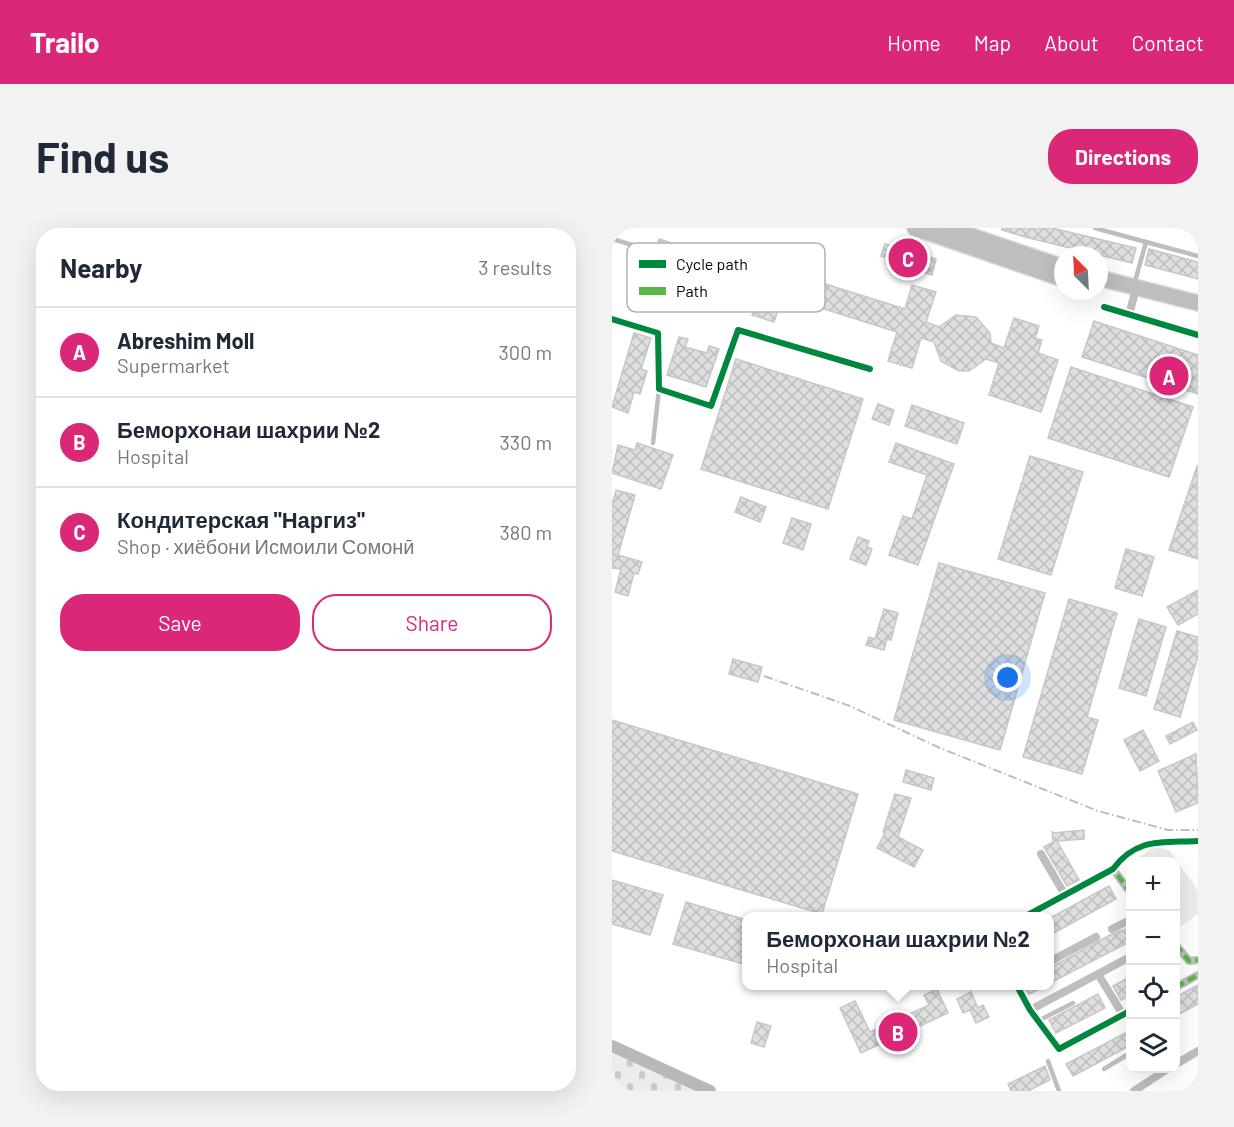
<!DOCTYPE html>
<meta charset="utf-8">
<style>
body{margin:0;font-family:Barlow,sans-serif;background:#f2f2f3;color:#1f2937}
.controls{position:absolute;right:18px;bottom:18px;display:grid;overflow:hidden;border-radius:12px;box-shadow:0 6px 24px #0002}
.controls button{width:54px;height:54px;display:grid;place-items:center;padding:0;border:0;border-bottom:2px solid #e0e1e3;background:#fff;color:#1f2937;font:30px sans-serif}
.compass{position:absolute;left:442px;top:18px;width:54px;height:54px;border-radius:50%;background:#fff;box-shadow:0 6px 24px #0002;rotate:336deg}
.you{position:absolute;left:396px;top:450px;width:21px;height:21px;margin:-15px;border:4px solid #fff;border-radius:50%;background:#1a73e8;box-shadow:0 0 0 9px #1a73e833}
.badge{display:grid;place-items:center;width:39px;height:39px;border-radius:50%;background:#db2777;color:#fff;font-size:20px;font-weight:700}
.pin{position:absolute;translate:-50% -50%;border:3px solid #fff;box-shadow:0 2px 6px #0006}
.popup{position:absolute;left:130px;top:684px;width:312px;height:78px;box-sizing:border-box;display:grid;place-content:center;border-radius:12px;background:#fff;filter:drop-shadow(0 2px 4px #0005);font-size:20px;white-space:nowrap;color:#747a83}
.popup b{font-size:22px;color:#1f2937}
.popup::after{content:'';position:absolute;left:50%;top:100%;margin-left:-12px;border:12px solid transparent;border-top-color:#fff}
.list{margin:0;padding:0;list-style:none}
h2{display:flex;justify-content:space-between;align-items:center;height:78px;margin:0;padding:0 24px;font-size:26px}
h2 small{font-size:20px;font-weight:400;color:#747a83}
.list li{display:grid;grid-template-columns:39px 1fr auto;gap:18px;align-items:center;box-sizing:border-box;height:90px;padding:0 24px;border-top:2px solid #e0e1e3}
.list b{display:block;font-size:22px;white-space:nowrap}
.list p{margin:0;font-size:20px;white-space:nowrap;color:#747a83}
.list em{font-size:20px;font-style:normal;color:#747a83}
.actions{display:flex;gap:12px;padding:18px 24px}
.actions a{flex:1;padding:14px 0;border:2px solid #db2777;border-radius:24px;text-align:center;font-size:21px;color:#db2777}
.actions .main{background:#db2777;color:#fff}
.icon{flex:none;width:33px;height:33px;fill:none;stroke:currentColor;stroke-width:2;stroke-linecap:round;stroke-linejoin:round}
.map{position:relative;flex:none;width:586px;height:863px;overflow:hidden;border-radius:24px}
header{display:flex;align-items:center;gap:36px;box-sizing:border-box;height:84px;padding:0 30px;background:#db2777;color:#fff}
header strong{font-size:28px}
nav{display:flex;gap:33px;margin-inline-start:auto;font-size:21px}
.intro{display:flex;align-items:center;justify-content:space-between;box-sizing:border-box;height:144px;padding:0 36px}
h1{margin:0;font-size:42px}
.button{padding:15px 27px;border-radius:24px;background:#db2777;color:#fff;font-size:21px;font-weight:700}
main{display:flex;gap:36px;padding:0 36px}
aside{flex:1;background:#fff;border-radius:24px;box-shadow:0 6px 24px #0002}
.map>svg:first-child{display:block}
.cemetery{fill:url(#cemetery-stones)}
.pitch{fill:#ececec}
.building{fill:url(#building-cross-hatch);stroke:#c7c7c7;stroke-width:1.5}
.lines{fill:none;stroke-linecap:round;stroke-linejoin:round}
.highway-casing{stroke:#dbdbdb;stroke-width:18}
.lane{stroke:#bebebe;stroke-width:4.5}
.street{stroke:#bebebe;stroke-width:8}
.secondary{stroke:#b8b8b8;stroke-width:12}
.highway{stroke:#bebebe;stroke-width:15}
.rail{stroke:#bebebe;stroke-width:2;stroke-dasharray:9 3 1.5 3;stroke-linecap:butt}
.quiet{stroke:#58b947;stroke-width:4.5;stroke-dasharray:9 4.5;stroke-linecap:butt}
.cycleway-casing{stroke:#fff;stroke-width:10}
.cycleway{stroke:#00873e;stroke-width:6}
.key{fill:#fff;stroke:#b2b2b2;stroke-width:1.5}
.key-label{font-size:16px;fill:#000}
</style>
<header>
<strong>Trailo</strong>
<nav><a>Home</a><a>Map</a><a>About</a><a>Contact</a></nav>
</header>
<div class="intro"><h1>Find us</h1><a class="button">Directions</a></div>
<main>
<aside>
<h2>Nearby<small>3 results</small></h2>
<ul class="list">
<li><span class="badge">A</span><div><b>Abreshim Moll</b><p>Supermarket</p></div><em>300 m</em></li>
<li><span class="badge">B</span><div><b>Беморхонаи шахрии №2</b><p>Hospital</p></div><em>330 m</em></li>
<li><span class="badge">C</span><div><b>Кондитерская &quot;Наргиз&quot;</b><p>Shop · хиёбони Исмоили Сомонӣ</p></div><em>380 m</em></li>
</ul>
<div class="actions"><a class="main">Save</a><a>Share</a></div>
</aside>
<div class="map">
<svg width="586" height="863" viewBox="0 0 586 863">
<defs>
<pattern id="cemetery-stones" width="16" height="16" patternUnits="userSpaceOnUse" patternTransform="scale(1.5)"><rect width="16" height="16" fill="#ececec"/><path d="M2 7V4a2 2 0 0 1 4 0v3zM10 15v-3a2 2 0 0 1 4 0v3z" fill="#c9c9c9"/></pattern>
<pattern id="building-cross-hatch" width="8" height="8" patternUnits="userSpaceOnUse" patternTransform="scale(1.5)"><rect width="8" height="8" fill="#dfdfdf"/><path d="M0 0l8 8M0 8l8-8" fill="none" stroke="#bebebe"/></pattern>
</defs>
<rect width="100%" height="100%" fill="#fff"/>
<path class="cemetery" d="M0 825 90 863H0Z"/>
<path class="pitch" d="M544 617 558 623 586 663V686L565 701 564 634H521Z"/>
<g class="building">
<path d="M390 0H440L524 20 520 35 413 9 390 2Z"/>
<path d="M47 11 72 19 65 39 41 32Z"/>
<path d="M273 16 324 31 320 47 298 40 299 37 269 28Z"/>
<path d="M537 21 586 34V51L533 37Z"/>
<path d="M97 29 153 47 156 38 293 81 300 57 324 64 314 94 327 99 344 87 364 89 378 105 379 115 392 120 402 90 427 98 423 110 430 112 426 125 446 132 429 184 377 167 387 135 374 131 357 143H347L329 133 322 114 309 110 300 140 276 133 285 104 171 68 162 94 140 87 145 74 88 56Z"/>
<path d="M482 93 586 127V166L470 129Z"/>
<path d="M22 105 39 110 29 141 35 143 28 166 22 164 16 185 0 179Z"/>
<path d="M67 109 76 111 73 119 95 125 97 118 107 121 94 159 55 147Z"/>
<path d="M124 131 251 171 216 281 89 241Z"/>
<path d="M459 139 581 179 557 249 436 210Z"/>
<path d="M266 176 282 182 277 197 260 191Z"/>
<path d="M300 177 352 195 345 216 293 198Z"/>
<path d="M25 215 61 227 49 261 0 245 6 217 23 222Z"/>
<path d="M284 215 342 236 306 337 277 327 291 288 300 291 315 247 277 234Z"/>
<path d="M418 228 471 244 439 347 386 331Z"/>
<path d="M585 238H586V331L557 322Z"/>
<path d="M4 262 23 267 6 327 30 334 26 346 22 345 16 368 3 364 9 341 0 340V277Z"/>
<path d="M129 269 154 279 148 294 123 284Z"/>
<path d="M180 290 199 296 191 322 171 315Z"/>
<path d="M246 309 257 313 255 319 260 321 254 337 238 331Z"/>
<path d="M514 321 542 329 530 368 503 360Z"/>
<path d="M327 335 433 365 388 522 282 492Z"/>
<path d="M586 362V386L566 397 555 379Z"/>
<path d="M457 371 505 385 475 489 486 492 470 546 411 529Z"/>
<path d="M272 381 286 385 279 412 275 411 272 422 254 417 257 409 263 411Z"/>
<path d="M527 391 554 399 534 468 507 460Z"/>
<path d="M565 403 586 409V428L568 489 542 481Z"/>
<path d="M121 431 150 439 146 454 117 446Z"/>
<path d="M0 492 246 566 210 686 0 623Z"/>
<path d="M581 494 585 502 558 516 554 508Z"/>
<path d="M531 502 547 533 528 543 512 512Z"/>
<path d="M584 526 586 575 564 584 546 543Z"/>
<path d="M294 542 322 550 319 562 291 554Z"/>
<path d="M283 566 299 570 286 609 311 622 302 639 265 620 273 605 271 604Z"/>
<path d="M472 602V611L445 613 467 652 455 658 432 619 441 614 440 603 441 605Z"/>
<path d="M0 652 51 667 38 707 0 696Z"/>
<path d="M497 658 504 671 438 707V690Z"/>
<path d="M74 674 135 692V737L61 716Z"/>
<path d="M519 699V713L438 755V740L498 707Z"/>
<path d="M519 748V767L509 772 501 758Z"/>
<path d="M586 757V776L564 788V769Z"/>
<path d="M412 758H433L417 766Z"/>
<path d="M325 761 336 785 249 825 228 780 243 773 258 804 317 777 312 767Z"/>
<path d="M359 764 366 780 371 777 377 789 364 795 358 782 351 785 345 771Z"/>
<path d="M486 766 493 780 444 805 437 792Z"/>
<path d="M145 794 159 798 152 819 139 815Z"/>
<path d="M519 802V817L461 848 454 836Z"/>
<path d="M433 838 438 852 416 863H399L396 856Z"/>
</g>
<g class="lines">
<g class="highway-casing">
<g id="highway">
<path d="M303 0 451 51"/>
<path d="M336 0 451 39"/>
<path d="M487 50 586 75"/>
</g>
</g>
<g class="lane">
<path d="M483 0 534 14"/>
<path d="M0 11 24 18"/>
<path d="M522 57 534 14 586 28"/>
<path d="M41 215 47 161"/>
<path d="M426 793 461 775"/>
<path d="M436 833 447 863"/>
<path d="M492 841 518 825"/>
</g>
<g class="street">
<path d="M492 79 586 107"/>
<path d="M517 87 522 68"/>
<path d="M0 91 46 105 47 161 99 178 126 102 258 141"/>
<path d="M429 626 453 667"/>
<path d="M501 641 518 664"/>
<path d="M414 688 501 641C525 609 550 615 586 613"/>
<path d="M500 701 518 692"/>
<path d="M564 717 577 733 586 732"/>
<path d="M437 734 484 709"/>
<path d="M486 746 511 787"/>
<path d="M405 758 418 782 447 821 518 783"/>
<path d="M564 759 586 747"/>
<path d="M418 782 518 729"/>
<path d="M564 836 586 823"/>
<path d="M522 863 557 840"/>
</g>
<path class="secondary" d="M0 818 98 863"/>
<use href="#highway" class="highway"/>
<path class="rail" d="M152 448 238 478 328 520 486 583 556 602H586"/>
<g class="quiet">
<path d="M496 644 501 641 518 664"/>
<path d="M564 717 577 733 586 732"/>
<path d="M564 759 586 747"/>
</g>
<g class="cycleway-casing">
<g id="cycleway">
<path d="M492 79 586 107"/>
<path d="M0 91 46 105 47 161 99 178 126 102 258 141"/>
<path d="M414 688 501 641C525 609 550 615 586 613"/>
<path d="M405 758 418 782 447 821 518 783"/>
</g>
</g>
<use href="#cycleway" class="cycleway"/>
</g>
<rect x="15" y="15" width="198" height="69" rx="9" class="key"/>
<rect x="27" y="32" width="27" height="8" fill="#00873e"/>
<rect x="27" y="59" width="27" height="8" fill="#58b947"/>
<g class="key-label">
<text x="64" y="42">Cycle path</text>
<text x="64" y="69">Path</text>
</g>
</svg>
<div class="controls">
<button>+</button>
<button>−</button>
<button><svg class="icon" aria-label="locate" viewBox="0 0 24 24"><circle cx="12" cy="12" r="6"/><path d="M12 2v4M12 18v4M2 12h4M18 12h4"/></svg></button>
<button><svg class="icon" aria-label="layers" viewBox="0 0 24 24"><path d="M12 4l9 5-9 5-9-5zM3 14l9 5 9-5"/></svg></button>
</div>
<svg class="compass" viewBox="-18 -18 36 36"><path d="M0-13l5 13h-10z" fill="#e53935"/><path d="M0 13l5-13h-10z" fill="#747a83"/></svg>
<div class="you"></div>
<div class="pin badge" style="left:557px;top:148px">A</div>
<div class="pin badge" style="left:286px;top:804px">B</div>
<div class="popup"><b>Беморхонаи шахрии №2</b>Hospital</div>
<div class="pin badge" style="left:296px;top:30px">C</div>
</div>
</main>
